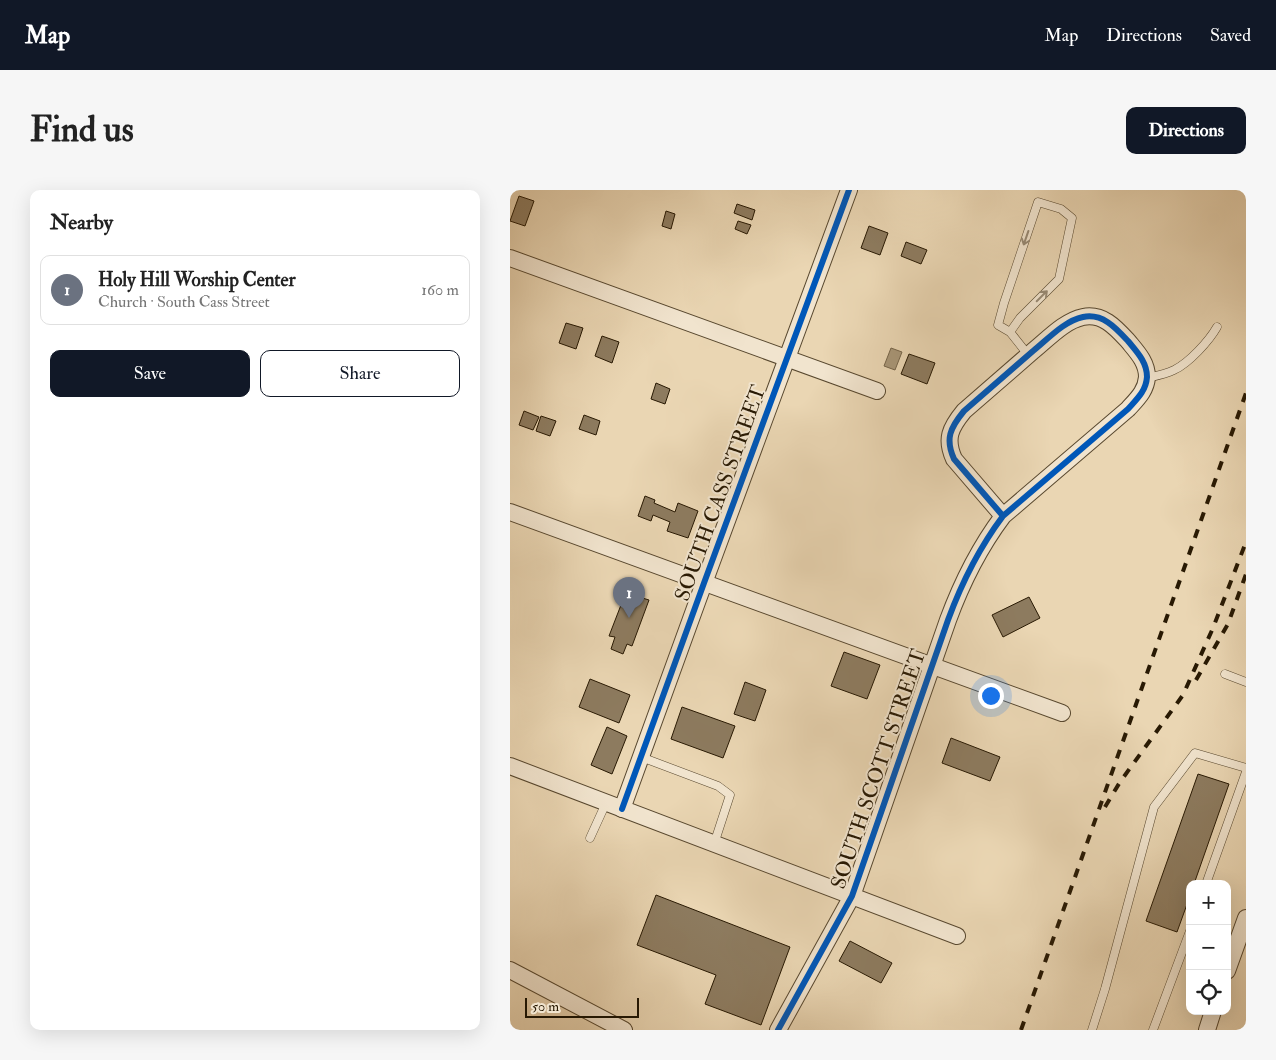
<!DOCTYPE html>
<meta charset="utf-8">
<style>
body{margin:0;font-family:"IM FELL Double Pica",serif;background:#f6f6f6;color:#222}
.controls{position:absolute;right:15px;bottom:15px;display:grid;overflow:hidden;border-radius:10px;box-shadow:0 5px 20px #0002}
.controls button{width:45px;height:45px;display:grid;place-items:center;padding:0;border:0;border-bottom:1px solid #e0e0e0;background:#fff;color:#222;font:25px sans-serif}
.scale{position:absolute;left:15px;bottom:12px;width:114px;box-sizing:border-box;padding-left:5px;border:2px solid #281903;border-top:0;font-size:14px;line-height:18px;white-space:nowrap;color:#281903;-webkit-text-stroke:4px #f1e4ce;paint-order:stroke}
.you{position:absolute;left:480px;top:505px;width:18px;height:18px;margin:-12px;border:4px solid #fff;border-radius:50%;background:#1a73e8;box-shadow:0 0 0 8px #1a73e833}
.badge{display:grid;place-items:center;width:32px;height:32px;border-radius:50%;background:#111827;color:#fff;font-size:16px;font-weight:700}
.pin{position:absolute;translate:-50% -41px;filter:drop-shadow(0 1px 2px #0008)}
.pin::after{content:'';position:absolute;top:26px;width:18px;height:15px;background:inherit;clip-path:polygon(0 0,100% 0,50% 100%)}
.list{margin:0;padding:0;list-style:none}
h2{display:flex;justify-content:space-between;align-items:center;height:65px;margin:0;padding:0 20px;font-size:21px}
h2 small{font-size:16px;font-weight:400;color:#767676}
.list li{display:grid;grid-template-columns:32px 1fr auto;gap:15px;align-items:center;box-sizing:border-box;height:70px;margin:0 10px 10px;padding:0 10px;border:1px solid #e0e0e0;border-radius:10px}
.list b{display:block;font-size:19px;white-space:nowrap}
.list p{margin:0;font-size:16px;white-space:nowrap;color:#767676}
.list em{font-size:16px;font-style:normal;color:#767676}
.actions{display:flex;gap:10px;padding:15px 20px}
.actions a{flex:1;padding:11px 0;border:1px solid #111827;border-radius:10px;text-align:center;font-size:18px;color:#111827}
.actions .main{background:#111827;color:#fff}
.icon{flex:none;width:28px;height:28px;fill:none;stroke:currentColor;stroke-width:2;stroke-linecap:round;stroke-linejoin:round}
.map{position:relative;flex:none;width:736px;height:840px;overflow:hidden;border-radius:10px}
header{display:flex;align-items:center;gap:30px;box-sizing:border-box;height:70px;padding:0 25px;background:#111827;color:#fff}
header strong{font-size:24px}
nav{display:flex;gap:28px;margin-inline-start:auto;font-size:18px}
.intro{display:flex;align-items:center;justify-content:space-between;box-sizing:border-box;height:120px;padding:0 30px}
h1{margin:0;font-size:35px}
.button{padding:12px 22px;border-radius:10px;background:#111827;color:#fff;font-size:18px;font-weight:700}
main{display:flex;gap:30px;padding:0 30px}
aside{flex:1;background:#fff;border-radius:10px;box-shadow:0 5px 20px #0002}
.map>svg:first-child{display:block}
.water{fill:#a89677;stroke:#756449}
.building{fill:#8d7b5f;stroke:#281903}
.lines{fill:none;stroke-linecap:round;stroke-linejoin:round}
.service-casing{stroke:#58482f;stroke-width:9}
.minor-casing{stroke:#58482f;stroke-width:18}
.service{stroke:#f1e4ce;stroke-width:8}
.minor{stroke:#f1e4ce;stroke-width:16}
.rail{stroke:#281903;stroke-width:4;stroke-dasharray:9 9;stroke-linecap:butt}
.cycleway-casing{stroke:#f1e4ce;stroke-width:9}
.cycleway{stroke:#0057b8;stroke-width:6}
.oneway{stroke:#978973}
.labels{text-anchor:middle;stroke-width:4;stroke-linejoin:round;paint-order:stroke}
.street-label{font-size:21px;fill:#281903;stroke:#f1e4ce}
</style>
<header>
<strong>Map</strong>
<nav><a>Map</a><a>Directions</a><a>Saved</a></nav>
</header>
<div class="intro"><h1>Find us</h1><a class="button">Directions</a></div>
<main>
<aside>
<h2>Nearby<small></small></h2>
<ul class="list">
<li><span class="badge" style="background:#6b7280">1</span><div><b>Holy Hill Worship Center</b><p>Church · South Cass Street</p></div><em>160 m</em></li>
</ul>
<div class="actions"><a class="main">Save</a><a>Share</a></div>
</aside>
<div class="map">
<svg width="736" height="840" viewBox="0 0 736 840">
<rect width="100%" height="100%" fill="#ead6b3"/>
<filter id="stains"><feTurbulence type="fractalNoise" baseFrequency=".004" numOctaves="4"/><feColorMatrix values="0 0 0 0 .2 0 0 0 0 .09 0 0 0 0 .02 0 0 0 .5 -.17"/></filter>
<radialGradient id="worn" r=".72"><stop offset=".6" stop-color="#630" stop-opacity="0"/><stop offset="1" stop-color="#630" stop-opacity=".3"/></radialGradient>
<path class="water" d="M381 158 392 162 385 180 374 176Z"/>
<g class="building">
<path d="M9 6 24 11 15 36 0 31Z"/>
<path d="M227 14 245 20 242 30 224 23Z"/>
<path d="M156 21 165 24 161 39 152 36Z"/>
<path d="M228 31 241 35 237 44 225 39Z"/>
<path d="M359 36 378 43 370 65 351 58Z"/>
<path d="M396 52 417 60 411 74 391 66Z"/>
<path d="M56 133 73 138 66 159 49 153Z"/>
<path d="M92 146 109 152 102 173 85 166Z"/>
<path d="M399 164 425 173 417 194 391 184Z"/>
<path d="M146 193 160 199 155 214 141 209Z"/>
<path d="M14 221 29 227 23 240 9 235Z"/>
<path d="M74 225 90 231 86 245 69 239Z"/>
<path d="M31 226 46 231 40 246 26 241Z"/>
<path d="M135 306 145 310 144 313 165 322 168 313 188 321 178 348 157 341 160 332 143 325 141 331 128 326Z"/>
<path d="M123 398 131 401 129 407 139 410 122 456 117 454 113 464 101 459 105 447 99 446 116 402 121 404Z"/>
<path d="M519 407 530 428 493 447 482 425Z"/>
<path d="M334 462 370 475 357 509 321 496Z"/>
<path d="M80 489 120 505 109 533 69 517Z"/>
<path d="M235 492 256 500 245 531 224 524Z"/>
<path d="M172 517 225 536 213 568 161 549Z"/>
<path d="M97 537 117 546 102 584 81 575Z"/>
<path d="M441 548 490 567 480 591 432 573Z"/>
<path d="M688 584 719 594 684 694H680V706L667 742 636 731Z"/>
<path d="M146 705 280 757 251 835 195 814 206 785 127 755Z"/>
<path d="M340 751 382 773 371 793 329 771Z"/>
</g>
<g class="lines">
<g class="service-casing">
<g id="service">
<path d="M500 142 510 128 549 89 562 28 551 19 528 12 494 113 488 135 500 142 519 166"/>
<path d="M637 188C646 186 656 184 664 180 679 173 699 151 707 137"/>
<path d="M715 484 736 492"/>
<path d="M131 567 208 596 220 605 204 654"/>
<path d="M80 648 96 613"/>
<path d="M696 694 736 582"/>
<path d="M582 840 595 799 644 617 685 563 736 578"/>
<path d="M643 840 680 741"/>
</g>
</g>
<g class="minor-casing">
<g id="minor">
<path d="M0 68 367 201"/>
<path d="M0 322 552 523"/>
<path d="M0 576 447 746"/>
<path d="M112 619 194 393 339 0"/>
<path d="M0 780 114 840"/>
<path d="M717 781 736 728"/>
<path d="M268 840 342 706 438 430C452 392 469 358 493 326L618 219C627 209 636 201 637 187 637 172 627 162 618 151 606 138 593 123 573 127 554 131 538 149 523 161 500 181 477 201 454 221 440 238 435 249 444 269L493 326"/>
<path d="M697 840 703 821"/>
</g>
</g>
<use href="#service" class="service"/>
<use href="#minor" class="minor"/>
<g class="rail">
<path d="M686 490 718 434 736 384"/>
<path d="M595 617 610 592 673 505 703 438 736 352"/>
<path d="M511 840 736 203"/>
</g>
<g class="cycleway-casing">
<g id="cycleway">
<path d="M112 619 194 393 339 0"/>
<path d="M268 840 342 706 438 430C452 392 469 358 493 326L618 219C627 209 636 201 637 187 637 172 627 162 618 151 606 138 593 123 573 127 554 131 538 149 523 161 500 181 477 201 454 221 440 238 435 249 444 269L493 326"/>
</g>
</g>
<use href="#cycleway" class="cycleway"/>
</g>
<defs><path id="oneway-shaft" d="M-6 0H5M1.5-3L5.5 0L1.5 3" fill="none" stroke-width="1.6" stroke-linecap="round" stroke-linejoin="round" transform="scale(1.25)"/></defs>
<g class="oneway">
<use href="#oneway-shaft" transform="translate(516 48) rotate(109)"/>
<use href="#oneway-shaft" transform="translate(532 106) rotate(-45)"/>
</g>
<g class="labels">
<g class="street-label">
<text transform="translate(210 303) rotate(-70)" y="7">SOUTH CASS STREET</text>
<text transform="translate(368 579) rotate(-71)" y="7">SOUTH SCOTT STREET</text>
</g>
</g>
<rect width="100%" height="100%" filter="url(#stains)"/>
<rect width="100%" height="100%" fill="url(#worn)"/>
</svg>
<div class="controls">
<button>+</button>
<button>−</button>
<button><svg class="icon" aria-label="locate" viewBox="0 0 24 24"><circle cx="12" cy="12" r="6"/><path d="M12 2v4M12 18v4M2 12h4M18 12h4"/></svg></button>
</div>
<div class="scale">50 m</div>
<div class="you"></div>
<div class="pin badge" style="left:119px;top:428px;background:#6b7280">1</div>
</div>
</main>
